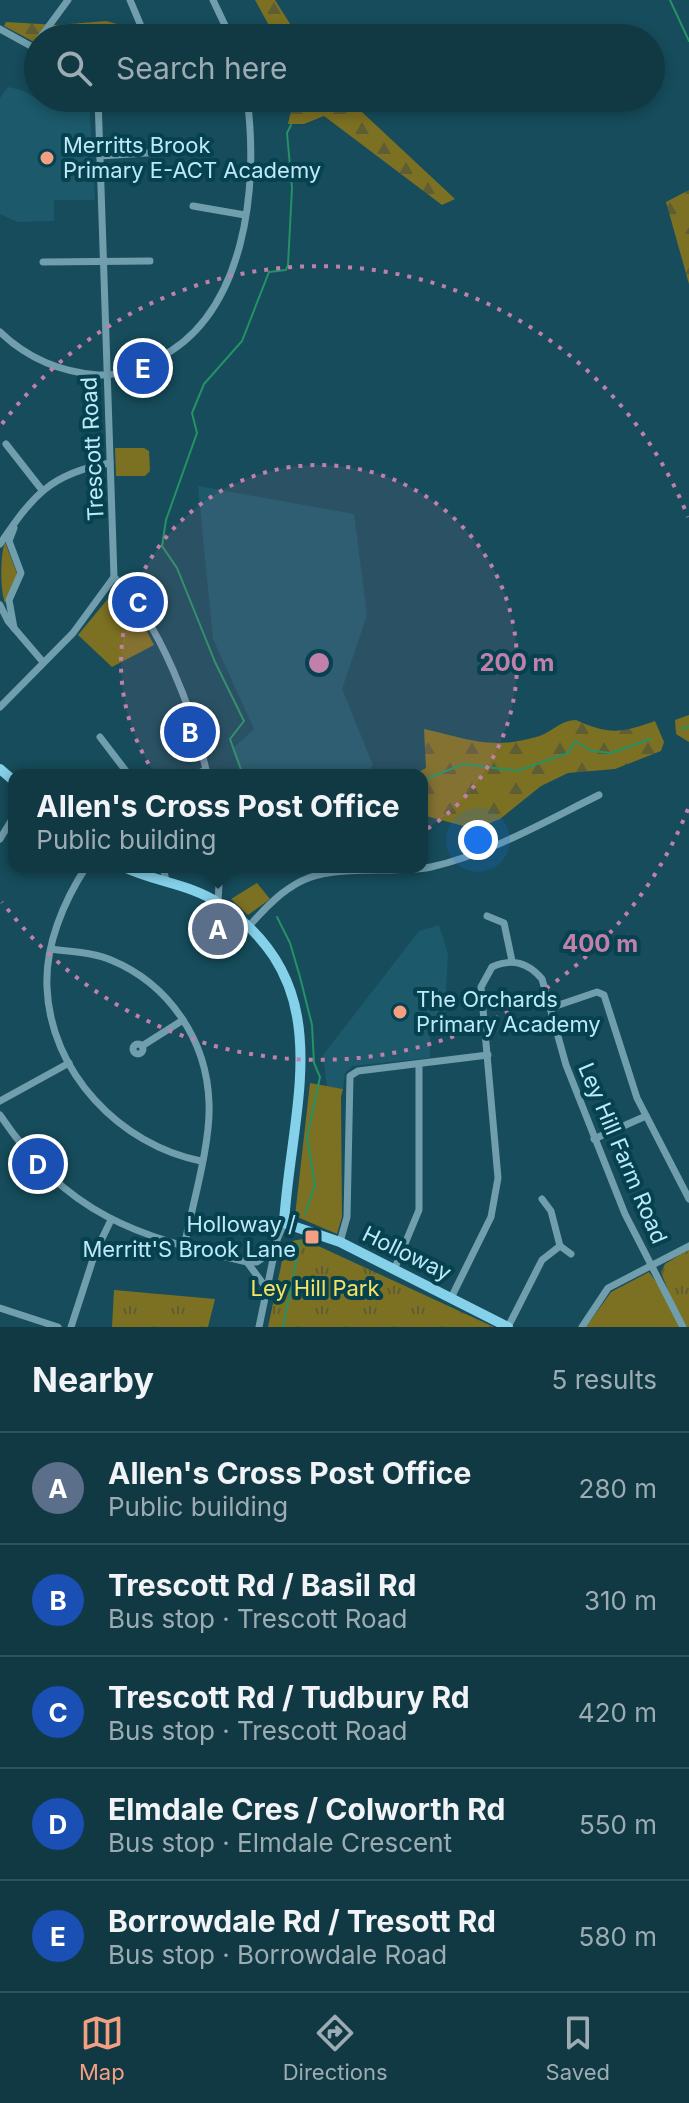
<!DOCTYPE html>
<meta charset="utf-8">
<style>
body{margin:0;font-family:Inter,sans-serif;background:#1e444f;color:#f1f3f6}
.you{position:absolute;left:478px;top:840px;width:28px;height:28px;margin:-20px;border:6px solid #fff;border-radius:50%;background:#1a73e8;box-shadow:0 0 0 12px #1a73e833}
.badge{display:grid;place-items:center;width:52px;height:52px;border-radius:50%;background:#f39f82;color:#fff;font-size:26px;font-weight:700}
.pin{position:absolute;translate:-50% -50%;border:4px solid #fff;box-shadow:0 2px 8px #0006}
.popup{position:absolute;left:8px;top:769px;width:420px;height:104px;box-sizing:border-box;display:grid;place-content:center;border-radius:16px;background:#103944;filter:drop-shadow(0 2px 6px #0005);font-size:26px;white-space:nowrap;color:#9cacb2}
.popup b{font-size:30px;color:#f1f3f6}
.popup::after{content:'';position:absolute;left:50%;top:100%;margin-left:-16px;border:16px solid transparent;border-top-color:#103944}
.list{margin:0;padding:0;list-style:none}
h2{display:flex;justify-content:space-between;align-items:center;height:104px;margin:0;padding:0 32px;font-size:34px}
h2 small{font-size:26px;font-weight:400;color:#9cacb2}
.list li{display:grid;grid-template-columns:52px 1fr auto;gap:24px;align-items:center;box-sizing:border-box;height:112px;padding:0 32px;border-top:2px solid #30535d}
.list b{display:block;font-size:30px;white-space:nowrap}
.list p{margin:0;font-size:26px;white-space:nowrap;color:#9cacb2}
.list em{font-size:26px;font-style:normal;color:#9cacb2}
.icon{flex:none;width:44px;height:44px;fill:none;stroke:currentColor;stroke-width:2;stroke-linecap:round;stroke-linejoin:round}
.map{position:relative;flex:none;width:689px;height:1327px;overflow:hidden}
.search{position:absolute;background:#103944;box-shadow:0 4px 12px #0003;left:24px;right:24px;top:24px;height:88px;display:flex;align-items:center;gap:20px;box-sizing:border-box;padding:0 28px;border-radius:44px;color:#9cacb2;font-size:30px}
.sheet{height:664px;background:#103944}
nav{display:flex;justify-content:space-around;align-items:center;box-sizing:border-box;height:112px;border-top:2px solid #30535d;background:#103944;font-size:22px;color:#9cacb2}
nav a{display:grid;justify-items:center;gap:4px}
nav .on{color:#f39f82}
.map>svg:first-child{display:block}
.built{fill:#1c596a}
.grass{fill:#7c7022}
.forest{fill:url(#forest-firs)}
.park{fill:url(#park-tufts)}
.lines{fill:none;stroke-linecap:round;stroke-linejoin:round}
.stream{stroke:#249264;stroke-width:2}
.street{stroke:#709ead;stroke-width:7}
.secondary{stroke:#85d1e9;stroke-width:10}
.ring{fill:none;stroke:#c080aa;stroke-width:4;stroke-dasharray:4 8}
.poi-dot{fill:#f39f82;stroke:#064150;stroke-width:3}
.labels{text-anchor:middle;stroke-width:8;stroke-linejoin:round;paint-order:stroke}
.poi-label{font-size:22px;fill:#bde9f8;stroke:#064150;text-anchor:start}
.street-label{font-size:22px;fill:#bde9f8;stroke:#064150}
.park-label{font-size:22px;fill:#f8e361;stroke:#064150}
.centre{fill:#c080aa;stroke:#064150;stroke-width:4}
.ring-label{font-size:24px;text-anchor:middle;font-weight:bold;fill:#c080aa;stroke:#064150;stroke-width:8;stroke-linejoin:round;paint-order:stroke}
</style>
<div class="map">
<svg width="689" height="1327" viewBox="0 0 689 1327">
<defs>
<pattern id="forest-firs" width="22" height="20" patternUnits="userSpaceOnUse" patternTransform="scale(2)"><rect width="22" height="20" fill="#7c7022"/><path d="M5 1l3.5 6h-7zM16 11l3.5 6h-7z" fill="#5e5d34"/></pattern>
<pattern id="park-tufts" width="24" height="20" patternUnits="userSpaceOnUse" patternTransform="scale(2)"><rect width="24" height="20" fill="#7c7022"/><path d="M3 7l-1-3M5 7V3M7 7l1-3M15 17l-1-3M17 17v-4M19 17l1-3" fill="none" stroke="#5e5d34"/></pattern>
</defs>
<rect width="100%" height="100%" fill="#164c5b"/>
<g class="built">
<path d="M8 87 22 90 44 103 47 98H89L95 200H54V221L17 222 0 214V98Z"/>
<path d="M198 486 354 514 367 615 342 689 373 765 365 775H242L232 749 254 729 213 639Z"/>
<path d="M439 925 448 954 444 1028 430 1029V1058L352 1066 345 1073 343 1089 327 1087 323 1055 419 931Z"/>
</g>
<g class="grass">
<path d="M115 448H144L149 451 150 471 145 476H116Z"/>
<path d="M5 542 18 576 5 603C0 591 0 555 5 542Z"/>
<path d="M116 589 141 620 154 645 112 667 78 635Z"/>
<path d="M257 883 270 899 248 915 231 899Z"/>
<path d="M310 1083 343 1089 341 1097 342 1217 337 1234 295 1216Z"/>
<path d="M649 1272 675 1309 681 1327H586L611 1292Z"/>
</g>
<g class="forest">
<path d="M255 0H275L299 38H276Z"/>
<path d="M106 21 146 32 187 26 206 34 195 38H38V44L4 26 6 22 57 25Z"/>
<path d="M294 98H347L455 199 442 205 324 116 304 124H288Z"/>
<path d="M689 190V284L666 202Z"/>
<path d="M689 715V742L676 734 675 720Z"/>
<path d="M576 720C608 735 622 733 655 721L664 742 661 751 615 769 568 773 541 786 500 819 475 829 422 815V775H413L426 768 424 729C469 739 490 750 536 737 552 733 558 721 576 720Z"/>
</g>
<g class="park">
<path d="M303 1239 494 1327H268L286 1242Z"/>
<path d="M689 1249V1327H687L675 1309 661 1272 665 1264Z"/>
<path d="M114 1290 215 1299 208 1327H112Z"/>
</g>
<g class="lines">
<g class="stream">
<path d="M670 0 689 41"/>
<path d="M682 729 689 726"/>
<path d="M243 775 230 739 244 721 215 662 177 568 162 546 166 520 197 433 192 413 204 384 242 341 269 272 286 270 288 265 292 188 287 133 291 125"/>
<path d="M422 781 463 764 517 771 568 753 575 741 592 751 611 753 651 739"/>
<path d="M277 917 290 943 300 977 312 1025 314 1063 320 1077 307 1137 315 1185 305 1214"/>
<path d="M283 1327 300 1242"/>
</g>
<g class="street">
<path d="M130 0 146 38"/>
<path d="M213 0 231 38"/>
<path d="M0 29 38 50"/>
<path d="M40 38 68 0"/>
<path d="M214 38 229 32"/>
<path d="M98 98 114 577C159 620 195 715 207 775"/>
<path d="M100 156 162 152 170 147"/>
<path d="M193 206 245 215"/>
<path d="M43 262 150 261"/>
<path d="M0 332C28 359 60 372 98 375 119 376 138 368 157 359 246 315 259 186 247 98"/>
<path d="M6 444 42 490"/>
<path d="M0 544C32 497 50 473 110 463"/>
<path d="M0 605 8 621 43 662"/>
<path d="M14 628 9 600 21 573 9 541 14 528"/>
<path d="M0 707 73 633 114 577"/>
<path d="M100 737 129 775"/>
<path d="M193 775 206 770"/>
<path d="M0 839 14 816"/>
<path d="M86 867C64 901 45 945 47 987 50 1072 120 1145 201 1161"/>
<path d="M156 867 164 871 166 881"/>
<path d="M218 902 220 867"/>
<path d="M487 916 504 923 512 961"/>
<path d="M250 925C300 869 317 871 389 870 403 869 418 870 431 867 489 854 546 821 599 795"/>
<path d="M51 949C71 952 93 952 111 960 169 984 207 1040 209 1103 211 1143 192 1206 184 1247"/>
<path d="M550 1008 597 992 604 995 637 1098 689 1199"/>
<circle cx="138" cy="1049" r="5"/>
<path d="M142 1046 183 1020"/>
<path d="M0 1101 69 1063"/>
<path d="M0 1115C67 1215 135 1236 247 1262H257L274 1250"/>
<path d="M594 1139 646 1116"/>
<path d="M340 1242 347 1217 350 1076 358 1071 488 1055"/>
<path d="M560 1246 571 1254"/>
<path d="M247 1262 267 1289"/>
<path d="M394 1270 419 1210V1064"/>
<path d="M452 1296 491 1217 498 1178 481 987 492 967C512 958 528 962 542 979L566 1065 625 1214 683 1327"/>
<path d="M0 1308 58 1327"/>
<path d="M71 1327 95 1253 111 1220"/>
<path d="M259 1327 277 1240 284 1223"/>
<path d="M508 1327 542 1260 560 1246 551 1211 542 1199"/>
<path d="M582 1327 608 1288 689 1246"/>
</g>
<g class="secondary">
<path d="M0 769 14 781"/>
<path d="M124 867C155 882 191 884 220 904 342 985 291 1106 284 1223L340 1242 508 1327"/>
</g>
</g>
<circle cx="319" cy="663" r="198" fill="#c080aa" fill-opacity=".12"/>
<g class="ring">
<circle cx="319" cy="663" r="198"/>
<path d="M688 809A397 397 0 0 1 2 902M2 424A397 397 0 0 1 688 517"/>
</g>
<g class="poi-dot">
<circle cx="47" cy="158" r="8"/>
<circle cx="400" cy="1012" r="8"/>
<rect x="304" y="1229" width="16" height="16" rx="4"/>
</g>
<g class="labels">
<g class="poi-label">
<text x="63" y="153">Merritts Brook<tspan x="63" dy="25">Primary E-ACT Academy</tspan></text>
<text x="416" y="1007">The Orchards<tspan x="416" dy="25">Primary Academy</tspan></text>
<text x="296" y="1232" text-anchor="end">Holloway /<tspan x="296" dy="25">Merritt'S Brook Lane</tspan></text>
</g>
<g class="street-label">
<text transform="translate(92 449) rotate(-93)" y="8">Trescott Road</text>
<text transform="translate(623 1153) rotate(67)" y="8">Ley Hill Farm Road</text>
<text transform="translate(407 1253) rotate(26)" y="8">Holloway</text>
</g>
<g class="park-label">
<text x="315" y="1296">Ley Hill Park</text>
</g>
</g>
<circle cx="319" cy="663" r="12" class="centre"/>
<g class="ring-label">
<text x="517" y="671">200 m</text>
<text x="600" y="952">400 m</text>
</g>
</svg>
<div class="you"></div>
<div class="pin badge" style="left:218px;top:929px;background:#5c6f8a">A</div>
<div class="popup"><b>Allen's Cross Post Office</b>Public building</div>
<div class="pin badge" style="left:190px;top:732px;background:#1a4fb4">B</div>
<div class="pin badge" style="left:138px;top:602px;background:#1a4fb4">C</div>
<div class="pin badge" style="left:38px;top:1164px;background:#1a4fb4">D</div>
<div class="pin badge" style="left:143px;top:368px;background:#1a4fb4">E</div>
<div class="search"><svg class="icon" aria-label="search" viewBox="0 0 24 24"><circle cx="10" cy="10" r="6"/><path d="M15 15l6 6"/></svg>Search here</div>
</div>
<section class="sheet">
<h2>Nearby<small>5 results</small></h2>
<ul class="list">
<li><span class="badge" style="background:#5c6f8a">A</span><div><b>Allen's Cross Post Office</b><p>Public building</p></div><em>280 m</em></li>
<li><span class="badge" style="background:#1a4fb4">B</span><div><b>Trescott Rd / Basil Rd</b><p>Bus stop · Trescott Road</p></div><em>310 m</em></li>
<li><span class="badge" style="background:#1a4fb4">C</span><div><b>Trescott Rd / Tudbury Rd</b><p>Bus stop · Trescott Road</p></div><em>420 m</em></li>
<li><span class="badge" style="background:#1a4fb4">D</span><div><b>Elmdale Cres / Colworth Rd</b><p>Bus stop · Elmdale Crescent</p></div><em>550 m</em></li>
<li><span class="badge" style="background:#1a4fb4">E</span><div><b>Borrowdale Rd / Tresott Rd</b><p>Bus stop · Borrowdale Road</p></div><em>580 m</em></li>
</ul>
</section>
<nav>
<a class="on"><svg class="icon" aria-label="map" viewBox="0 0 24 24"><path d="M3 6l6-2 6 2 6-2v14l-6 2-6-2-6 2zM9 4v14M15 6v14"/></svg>Map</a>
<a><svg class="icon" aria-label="directions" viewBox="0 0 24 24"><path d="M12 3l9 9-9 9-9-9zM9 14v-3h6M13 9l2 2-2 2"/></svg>Directions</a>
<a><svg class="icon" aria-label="saved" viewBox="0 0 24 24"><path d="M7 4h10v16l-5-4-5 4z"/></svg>Saved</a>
</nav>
